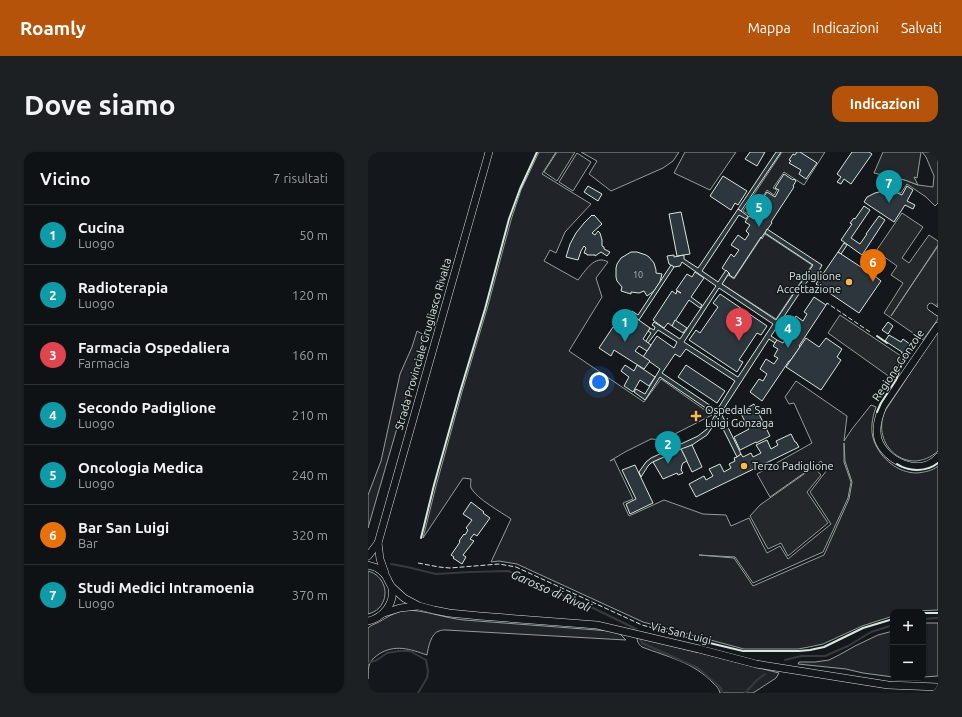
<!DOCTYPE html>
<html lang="it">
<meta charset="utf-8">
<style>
body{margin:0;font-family:Ubuntu,sans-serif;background:#1d2022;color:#f1f3f6}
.controls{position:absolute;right:12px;bottom:12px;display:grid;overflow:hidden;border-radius:8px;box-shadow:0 1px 3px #0004}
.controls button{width:36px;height:36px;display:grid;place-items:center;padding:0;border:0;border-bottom:1px solid #2f3234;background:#0f1215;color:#f1f3f6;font:20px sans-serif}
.you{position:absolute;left:231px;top:230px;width:14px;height:14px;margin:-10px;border:3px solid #fff;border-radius:50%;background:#1a73e8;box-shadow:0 0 0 6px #1a73e833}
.badge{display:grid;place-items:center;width:26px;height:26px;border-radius:50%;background:#b45309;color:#fff;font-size:13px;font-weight:700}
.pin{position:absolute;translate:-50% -33px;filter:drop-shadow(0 1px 2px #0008)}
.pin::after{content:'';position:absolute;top:21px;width:14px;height:12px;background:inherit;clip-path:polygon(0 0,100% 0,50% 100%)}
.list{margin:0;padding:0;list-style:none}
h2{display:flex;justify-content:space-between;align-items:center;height:52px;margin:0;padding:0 16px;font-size:17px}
h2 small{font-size:13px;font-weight:400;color:#9b9ea0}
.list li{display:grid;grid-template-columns:26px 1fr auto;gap:12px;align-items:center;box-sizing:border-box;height:60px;padding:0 16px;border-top:1px solid #2f3234}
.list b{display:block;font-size:15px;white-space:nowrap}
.list p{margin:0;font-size:13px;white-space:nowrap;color:#9b9ea0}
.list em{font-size:13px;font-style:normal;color:#9b9ea0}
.map{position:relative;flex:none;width:570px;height:541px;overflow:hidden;border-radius:12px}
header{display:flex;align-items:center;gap:24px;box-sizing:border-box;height:56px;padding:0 20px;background:#b45309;color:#fff}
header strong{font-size:19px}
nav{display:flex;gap:22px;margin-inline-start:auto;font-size:14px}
.intro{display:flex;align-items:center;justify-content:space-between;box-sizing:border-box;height:96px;padding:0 24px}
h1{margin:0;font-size:28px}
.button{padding:10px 18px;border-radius:12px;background:#b45309;color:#fff;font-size:14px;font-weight:700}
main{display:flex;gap:24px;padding:0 24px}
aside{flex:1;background:#0f1215;border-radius:12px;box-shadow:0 1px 3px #0004}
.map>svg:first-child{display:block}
.green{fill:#202428;stroke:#939e99;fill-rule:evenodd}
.parking{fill:#24282b;stroke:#939e99}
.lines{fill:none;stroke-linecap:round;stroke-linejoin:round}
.stream{stroke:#363b3e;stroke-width:2}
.building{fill:#2c363c;stroke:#d8e6dc;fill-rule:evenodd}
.minor-casing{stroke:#d8e6dc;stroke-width:8}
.minor{stroke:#14181c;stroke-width:7}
.fence{stroke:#d8e6dc;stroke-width:1;stroke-dasharray:5 2;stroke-linecap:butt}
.wall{stroke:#d8e6dc;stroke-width:2}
.poi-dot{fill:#ffb74d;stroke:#14181c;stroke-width:1.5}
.labels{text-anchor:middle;stroke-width:3;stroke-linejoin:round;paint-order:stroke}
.number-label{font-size:9px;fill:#adbab4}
.poi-label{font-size:11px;fill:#d8e6dc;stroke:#14181c;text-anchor:start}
.street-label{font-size:11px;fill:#d8e6dc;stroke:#14181c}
.water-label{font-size:12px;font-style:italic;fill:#d8e6dc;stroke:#14181c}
</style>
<header>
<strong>Roamly</strong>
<nav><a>Mappa</a><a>Indicazioni</a><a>Salvati</a></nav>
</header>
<div class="intro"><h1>Dove siamo</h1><a class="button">Indicazioni</a></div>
<main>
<aside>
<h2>Vicino<small>7 risultati</small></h2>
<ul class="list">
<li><span class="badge" style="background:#0f9aa8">1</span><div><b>Cucina</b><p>Luogo</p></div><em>50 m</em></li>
<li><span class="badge" style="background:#0f9aa8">2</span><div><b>Radioterapia</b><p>Luogo</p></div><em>120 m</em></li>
<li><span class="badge" style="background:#e0444e">3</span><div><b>Farmacia Ospedaliera</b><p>Farmacia</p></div><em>160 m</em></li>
<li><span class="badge" style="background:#0f9aa8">4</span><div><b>Secondo Padiglione</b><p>Luogo</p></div><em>210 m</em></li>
<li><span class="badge" style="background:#0f9aa8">5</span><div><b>Oncologia Medica</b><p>Luogo</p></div><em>240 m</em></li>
<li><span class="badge" style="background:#e8710a">6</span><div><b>Bar San Luigi</b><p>Bar</p></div><em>320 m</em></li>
<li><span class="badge" style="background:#0f9aa8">7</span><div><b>Studi Medici Intramoenia</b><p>Luogo</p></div><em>370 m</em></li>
</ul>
</aside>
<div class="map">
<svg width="570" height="541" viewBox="0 0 570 541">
<rect width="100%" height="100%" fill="#14181c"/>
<g class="green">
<path d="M171 0H188L174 22 223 52 197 80 188 101 182 98 176 109 210 128C217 119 227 102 240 110L228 126 234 145 201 199 276 250 293 227 344 263 295 288 283 287 257 300 242 309 246 307 265 347 255 351 261 364 296 348 335 362 358 363 363 374 381 366 399 401 412 394 420 407 463 372 442 340 459 318 453 309 402 345 389 322 444 291 426 251 421 252 417 245 428 229 479 264 476 289 484 277 503 253 508 255C504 266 502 278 506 289 513 307 530 321 549 321 557 320 564 319 570 314V458L525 460V464L494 474 455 492 441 495 430 497H376L275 470 149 412 131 409 123 410 143 367C133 360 109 347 103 336 102 333 103 330 103 327L95 326 55 386 68 334 94 240 119 157 143 68 153 38ZM476 291 477 309 484 330 481 347 456 403 385 434 366 406 331 403 367 405 385 431 455 400 480 346 483 330 476 310Z"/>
<path d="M189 0H207L189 29 176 20Z"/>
<path d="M213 0H311L305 9 295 16 243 39 221 22 229 9Z"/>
<path d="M317 0H368L342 38 306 21Z"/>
<path d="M414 0H457L436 33 416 20 405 36 409 38 406 43 399 38 391 51 398 56 395 59 391 57 385 65 375 59Z"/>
<path d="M554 0H570V51L567 54 558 45 539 32 533 41 522 36 511 30 514 23 537 28 550 33 565 35 566 24 558 5Z"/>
<path d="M209 1 223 10 205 39 191 30Z"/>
<path d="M397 82 444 113 408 167 354 132 360 123 366 127 393 86 394 87Z"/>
<path d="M49 179 56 183 0 376V343L13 309 32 222 44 195Z"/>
<path d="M570 179V299C540 326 502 293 517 259Z"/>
<path d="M0 419C16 423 23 443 11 456 8 459 4 461 0 462Z"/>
<path d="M37 458C57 458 76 466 96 468L242 479 252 482 258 488 78 478C76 478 73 478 71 479 63 481 60 496 59 503 42 497 27 492 11 502 7 505 4 507 2 511 0 515 0 522 0 527V476C3 473 7 472 11 470 21 464 26 461 37 458Z"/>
<path d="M555 471H570V524L555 525Z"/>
<path d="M525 479V525L495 521 478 517 430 512 431 510H447L461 508 471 503 487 494 510 483Z"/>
<path d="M269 485 411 521 408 526 385 541H352C351 536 348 534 345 531 325 510 300 505 274 495 270 492 269 489 269 485Z"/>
</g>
<g class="parking">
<path d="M515 0H553L549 26 546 25 550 33 537 28 506 21Z"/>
<path d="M534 61 555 75 534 106 541 111 561 83 570 89V93L523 164 570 94V151L569 153 570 154V167L555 188 516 161 535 131 523 123 529 114 508 99Z"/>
<path d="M472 163 533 204 526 228 460 181Z"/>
<path d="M446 315 453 323 439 340 460 371 420 404 413 391 400 397 382 364 392 353Z"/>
</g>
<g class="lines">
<g class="stream">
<path d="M23 412 39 415 68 422 102 420 140 419 179 437 221 454 268 477"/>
<path d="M555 467 570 466"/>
<path d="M272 486 274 491 330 516 353 536 354 541"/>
<path d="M417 508 433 504H457L480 494 503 480 525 473"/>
<path d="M0 511 9 508 19 501 31 499H42L58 508 60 519 59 526 50 541"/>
<path d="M377 541 389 528 397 522"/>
</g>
</g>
<g class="building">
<path d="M382 0H397L389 14 377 7Z"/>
<path d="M408 0H413L373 59 370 57Z"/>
<path d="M429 0H432L449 11 438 27 431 22 433 18 421 11 423 9 421 8 425 2 427 3Z"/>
<path d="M484 0H501L504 2 483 32 476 27 473 32 469 30 473 25 469 22Z"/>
<path d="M416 22 425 28 426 27 428 29 425 34 426 35 403 70 404 71 393 86V85L366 126 361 123 362 122 354 116 363 102 366 105 371 98 363 93 370 83 377 88 381 82 378 79 382 73 377 70 381 64 386 67 392 58 396 61 400 55 392 50 399 40 407 45 411 38 407 36Z"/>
<path d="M355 24 379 39 370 53 367 51 363 58 342 44Z"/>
<path d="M220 34 234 42 230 49 216 40Z"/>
<path d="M539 34 545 38 539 49 547 53 545 57 537 53 526 70 496 50 499 45 507 41 515 39H525L534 43Z"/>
<path d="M496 54 502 58 483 86 492 92 499 82H498L511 64 517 68 494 103 473 88 484 72 482 71 486 66 487 67Z"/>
<path d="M370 57 380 64 378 67 371 63 334 119 350 130 358 118 361 121 354 132 408 168 445 113 397 81 399 77 454 113 451 119 455 122 452 126 445 121 403 184 409 188 407 191 401 187 353 261 373 302 369 305 350 267 345 261 292 225 277 248 266 240 268 237 277 242 292 217 275 205 289 184 306 196 309 190 290 178 280 191 278 189 283 181 280 179 282 176 286 178 287 175 284 173 286 170 312 187 348 134 314 110 312 114 306 115 301 112 299 104 306 103V105L316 103V107L330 116ZM351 136 405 172 370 225 316 190ZM318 197 367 229 349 258 294 221 307 202 312 205Z"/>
<path d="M313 60 322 102 309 104 301 62Z"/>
<path d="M224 63 225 64 226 63 234 72 224 81 227 83 230 79 232 81 234 88V94L236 95V97L242 100 239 104 233 100 227 104V103H219V102L216 101 218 96 216 94 213 99 210 108 198 105 202 92 208 81 216 71Z"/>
<path d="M476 91 479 93 473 102 470 100Z"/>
<path d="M263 100H269L278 103 281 105 286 111 288 118V121L294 122 292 130 286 139 279 144 276 139 271 141 263 140V142L253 139 254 135 249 129 248 125V116L249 112 253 106Z"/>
<path d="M470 100 499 119 502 114 511 119 507 124 513 129 491 161 448 132Z"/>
<path d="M303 113 306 115 271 168 265 164 263 167 260 166 264 159 270 163Z"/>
<path d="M327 120 336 126 323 145 334 153 332 156 321 148 304 174 300 171 296 176 285 168 304 139 308 142 309 139 313 141 308 138 319 122 324 125Z"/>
<path d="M352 142 399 174 393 183 389 181 371 208 375 210 369 220 321 188 328 178 332 181 350 155 345 151Z"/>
<path d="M446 145 458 153 431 194 432 195 422 209H421L394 249 382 240 391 227 395 229 399 222 392 217 398 207 406 212 410 206 406 204 410 197 405 194 409 188 415 191 420 183 424 185 428 179 421 174 428 164 435 169 439 162 436 160Z"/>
<path d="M265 164 282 176 275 187 283 193 279 199 271 194 267 199 282 209 276 217 246 198 243 204 231 196 245 175 256 183 258 181 255 179Z"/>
<path d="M307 168 319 176 315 181 304 174Z"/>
<path d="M520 170 525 174 520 182 514 178Z"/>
<path d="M521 183 533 190 535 187 543 193 537 202 517 189Z"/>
<path d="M438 186 451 195 458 186 474 197 469 205 473 208 453 238 418 215Z"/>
<path d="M257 213 266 219 269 213 287 225 281 234 272 228 265 240 256 234 261 225 253 219Z"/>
<path d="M318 213 357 239 349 251 310 225Z"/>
<path d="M386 252 402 284 388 291V290L372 298 366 285 381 277 372 260Z"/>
<path d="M347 263 350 267 339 283 324 293 283 311 280 314 273 325 271 320 278 310 283 306 330 284 339 277Z"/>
<path d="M423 282 427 290H428L431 295 328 345 321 332 336 324 338 328 345 324 341 317 352 312 356 320 363 316 361 312 367 309 366 306 369 305 373 302 375 305 383 301 385 305 393 301 388 293 399 288 403 297 410 293 408 289Z"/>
<path d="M324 293 334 315 324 320 313 297Z"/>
<path d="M313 297 319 309 315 311 314 313 313 318 315 321 310 323 309 321 295 327 285 310Z"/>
<path d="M267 313 285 351 262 362 258 352 268 347 254 318Z"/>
<path d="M103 350 116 360 115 361 122 366 109 384 106 382 102 387 106 389 95 403 98 405 94 412 85 406 86 405 83 403 92 390 91 389 96 382 97 383 100 378 98 376 104 368 95 362Z"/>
</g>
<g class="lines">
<g class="minor-casing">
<g id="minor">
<path d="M563 155 570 160"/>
<path d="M570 174 515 254C511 264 507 275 510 287 517 309 552 326 570 305"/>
<path d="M10 391 12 407 17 421"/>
<path d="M0 404 10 391 121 0"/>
<path d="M0 413C3 414 7 415 9 416 14 419 18 423 20 428 21 431 23 433 24 436 27 452 14 466 0 469"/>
<path d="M24 435 36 446 51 454 66 458 81 461 112 464 229 473 331 497 388 512 520 533 570 535"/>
<path d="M16 461 32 456 50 454"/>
</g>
</g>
<use href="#minor" class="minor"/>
<g class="fence">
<path d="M458 153 459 151 502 180"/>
<path d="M50 411 71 415 82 416 131 412 148 415 274 473 325 487"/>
</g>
<g class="wall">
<path d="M509 184 519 191"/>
<path d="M509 260 513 251 528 228 537 203 534 201"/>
<path d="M529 312C541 320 559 320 570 311"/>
<path d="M53 386 66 333 92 240 117 157 141 67 152 37 169 0"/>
<path d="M555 461H570"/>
<path d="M325 487 375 499H431L442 498 456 495 495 476 525 467"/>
</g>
</g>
<g class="poi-dot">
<circle cx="481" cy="130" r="4"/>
<path d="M326 258h4v4h4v4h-4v4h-4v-4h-4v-4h4z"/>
<circle cx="376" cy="314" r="4"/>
</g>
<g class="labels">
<g class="number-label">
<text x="270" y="126">10</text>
</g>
<g class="poi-label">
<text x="473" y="128" text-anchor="end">Padiglione<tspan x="473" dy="13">Accettazione</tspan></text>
<text x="337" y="262">Ospedale San<tspan x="337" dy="13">Luigi Gonzaga</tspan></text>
<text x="384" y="318">Terzo Padiglione</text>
</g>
<g class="street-label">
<text transform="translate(55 192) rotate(-74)" y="4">Strada Provinciale Grugliasco Rivalta</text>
<text transform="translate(530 213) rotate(-56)" y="4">Regione Gonzole</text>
<text transform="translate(313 481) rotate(14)" y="4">Via San Luigi</text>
</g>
<g class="water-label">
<text transform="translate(183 439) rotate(24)" y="4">Garosso di Rivoli</text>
</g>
</g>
</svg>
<div class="controls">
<button>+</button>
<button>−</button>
</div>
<div class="you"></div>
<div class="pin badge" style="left:257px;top:190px;background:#0f9aa8">1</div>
<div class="pin badge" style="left:300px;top:312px;background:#0f9aa8">2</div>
<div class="pin badge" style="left:371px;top:189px;background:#e0444e">3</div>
<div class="pin badge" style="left:420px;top:196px;background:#0f9aa8">4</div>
<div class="pin badge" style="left:391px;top:75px;background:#0f9aa8">5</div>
<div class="pin badge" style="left:505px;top:130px;background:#e8710a">6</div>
<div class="pin badge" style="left:521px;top:51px;background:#0f9aa8">7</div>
</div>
</main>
